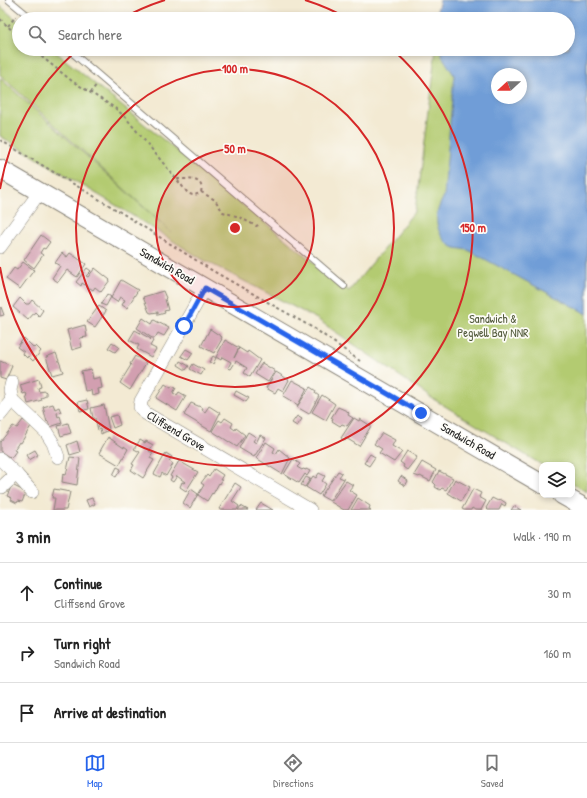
<!DOCTYPE html>
<meta charset="utf-8">
<style>
body{margin:0;font-family:"Patrick Hand",sans-serif;background:#f6f6f6;color:#222}
.controls{position:absolute;right:12px;bottom:12px;display:grid;overflow:hidden;border-radius:8px;box-shadow:0 2px 6px #0003}
.controls button{width:36px;height:36px;display:grid;place-items:center;padding:0;border:0;border-bottom:1px solid #e0e0e0;background:#fff;color:#222;font:20px sans-serif}
.compass{position:absolute;left:491px;top:68px;width:36px;height:36px;border-radius:50%;background:#fff;box-shadow:0 2px 6px #0003;rotate:249deg}
.stop{position:absolute;width:12px;height:12px;margin:-9px;border:3px solid #2563eb;border-radius:50%;background:#fff}
.stop.end{background:#2563eb;border-color:#fff;box-shadow:0 1px 4px #0008}
.list{margin:0;padding:0;list-style:none}
h2{display:flex;justify-content:space-between;align-items:center;height:52px;margin:0;padding:0 16px;font-size:17px}
h2 small{font-size:13px;font-weight:400;color:#767676}
.list li{display:grid;grid-template-columns:26px 1fr auto;gap:12px;align-items:center;box-sizing:border-box;height:60px;padding:0 16px;border-top:1px solid #e0e0e0}
.list b{display:block;font-size:15px;white-space:nowrap}
.list p{margin:0;font-size:13px;white-space:nowrap;color:#767676}
.list em{font-size:13px;font-style:normal;color:#767676}
.icon{flex:none;width:22px;height:22px;fill:none;stroke:currentColor;stroke-width:2;stroke-linecap:round;stroke-linejoin:round}
.map{position:relative;flex:none;width:587px;height:510px;overflow:hidden}
.search{position:absolute;background:#fff;box-shadow:0 2px 6px #0003;left:12px;right:12px;top:12px;height:44px;display:flex;align-items:center;gap:10px;box-sizing:border-box;padding:0 14px;border-radius:22px;color:#767676;font-size:15px}
.sheet{height:232px;background:#fff}
nav{display:flex;justify-content:space-around;align-items:center;box-sizing:border-box;height:56px;border-top:1px solid #e0e0e0;background:#fff;font-size:11px;color:#767676}
nav a{display:grid;justify-items:center;gap:2px}
nav .on{color:#2563eb}
.map>svg:first-child{display:block}
.green{fill:#b3cb71;stroke:#687446;fill-rule:evenodd}
.water{fill:#6f9dd7;stroke:#465c7a;fill-rule:evenodd}
.building{fill:#d29fb0}
.lines{fill:none;stroke-linecap:round;stroke-linejoin:round}
.lane-casing{stroke:#888378;stroke-width:8}
.street-casing{stroke:#888378;stroke-width:14}
.secondary-casing{stroke:#888378;stroke-width:20}
.path{stroke:#888378;stroke-width:2;stroke-dasharray:3 3;stroke-linecap:butt}
.lane{stroke:#fff;stroke-width:6}
.street{stroke:#fff;stroke-width:13}
.secondary{stroke:#fff;stroke-width:18}
.route{stroke:#2563eb;stroke-width:5}
.ring{fill:none;stroke:#d62828;stroke-width:2}
.labels{text-anchor:middle;stroke-width:3.5;stroke-linejoin:round;paint-order:stroke}
.street-label{font-size:12px;fill:#1c1c1c;stroke:#fdfcf7}
.park-label{font-size:12px;fill:#51593a;stroke:#fdfcf7}
.centre{fill:#d62828;stroke:#fdfcf7;stroke-width:2}
.ring-label{font-size:12px;text-anchor:middle;font-weight:bold;fill:#d62828;stroke:#fdfcf7;stroke-width:3.5;stroke-linejoin:round;paint-order:stroke}
</style>
<div class="map">
<svg width="587" height="510" viewBox="0 0 587 510">
<rect width="100%" height="100%" fill="#fdfcf7"/>
<filter id="ink" filterUnits="userSpaceOnUse"><feTurbulence type="fractalNoise" baseFrequency=".025" numOctaves="2"/><feDisplacementMap in="SourceGraphic" scale="8" xChannelSelector="R" yChannelSelector="G"/><feConvolveMatrix kernelMatrix="1 2 1 2 8 2 1 2 1" color-interpolation-filters="sRGB"/></filter>
<filter id="wash" filterUnits="userSpaceOnUse"><feTurbulence type="fractalNoise" baseFrequency=".012" numOctaves="4" result="noise"/><feDisplacementMap in="SourceGraphic" scale="16" xChannelSelector="R" yChannelSelector="G"/><feGaussianBlur stdDeviation="0.9" result="paint"/><feColorMatrix in="noise" values="0 0 0 0 0 0 0 0 0 0 0 0 0 0 0 0 0 1.4 0 .05"/><feComposite in="paint" operator="in"/></filter>
<g filter="url(#wash)">
<rect width="100%" height="100%" fill="#f3ead3"/>
<path class="green" d="M587 0V492L572 483V465H542L430 397 317 319 200 258 122 209 0 136V78L171 232 0 75V6L19 22V49H52L349 291 415 211 436 49H568V19ZM497 74H521V98H497Z"/>
<path class="water" d="M440 0H587V314L468 250C464 249 459 249 455 248 442 243 435 227 437 214 438 208 441 202 444 196L454 75 442 56 440 49H568V19H437V11ZM497 74H521V98H497Z"/>
<g id="blocks">
<g class="building">
<path d="M41 235 50 242 45 249 43 248 40 253 43 255 34 268 24 260Z"/>
<path d="M62 253 67 257 70 253 86 264 77 277 67 270 58 282 52 278 60 266 55 263Z"/>
<path d="M23 262 34 270 20 289 6 279 14 268 17 270Z"/>
<path d="M87 268 91 271 86 276 88 277 95 268 110 280 101 292 95 287 93 290 82 283 81 286 76 282Z"/>
<path d="M121 280 138 290 127 308 122 305 125 300 120 297 117 302 111 298Z"/>
<path d="M163 291 166 298 165 299 168 310 164 311 165 313 158 315V312L151 313 149 312 143 297Z"/>
<path d="M107 294 111 297 106 306 101 304Z"/>
<path d="M20 298 26 304H29L32 300 43 310 39 316 35 312 28 320 13 307Z"/>
<path d="M99 306 106 311 95 327 87 322Z"/>
<path d="M0 307H1L4 315 0 316Z"/>
<path d="M143 318 152 324 154 320 169 328 164 336 158 333 155 338H152L137 328Z"/>
<path d="M85 325 87 337 80 338 82 347 72 350 67 330Z"/>
<path d="M210 329 222 337 221 339H222L214 353 201 346Z"/>
<path d="M135 330 151 339 150 340 153 341 150 346 156 349 151 357 137 349 139 345 129 340Z"/>
<path d="M24 338 34 348 36 346 41 351 33 361 28 356 27 358 23 354 24 352 17 347Z"/>
<path d="M225 340 239 348 234 358 239 348 247 353 248 351 260 360 250 377 244 373 247 368 236 361 231 369 228 368 231 362 222 357 221 360 216 357Z"/>
<path d="M112 342 119 347 115 352 108 348Z"/>
<path d="M186 349 193 353 188 360 181 356Z"/>
<path d="M56 353 63 372 52 375 46 357Z"/>
<path d="M135 356 146 363 130 390 120 383 131 365 130 364Z"/>
<path d="M213 356 216 358 213 364 209 362Z"/>
<path d="M0 361 12 366 6 380 0 378Z"/>
<path d="M180 361 189 366 186 370 178 365Z"/>
<path d="M262 363 275 371 268 382 255 374Z"/>
<path d="M193 364 204 370 201 375 190 369Z"/>
<path d="M91 369 93 379 100 377 102 388 98 389 99 394 92 396 91 390 85 391 81 371Z"/>
<path d="M276 372 289 380 283 391 278 388 275 393 266 388Z"/>
<path d="M39 379 41 387 38 388 39 392 45 391 46 392V396L41 398 42 400 28 404 26 396 27 395 26 393 23 394 20 385Z"/>
<path d="M292 380 307 388 298 405 283 396Z"/>
<path d="M165 384 171 388 172 386 176 388 173 393 177 395 179 392 186 396 177 411 156 398Z"/>
<path d="M310 387 316 391 315 393 319 396 309 414 297 407Z"/>
<path d="M236 391 249 398 246 402 234 395Z"/>
<path d="M322 395 335 404 326 420 312 412Z"/>
<path d="M87 400 89 409 80 411 78 402Z"/>
<path d="M191 403 203 408 202 410 205 412 209 406 220 413 211 431 184 415Z"/>
<path d="M53 404 55 409 59 407 61 412 57 413 58 417 60 416 62 423 50 427 48 421 47 422 43 407Z"/>
<path d="M104 405 109 430 101 434 100 429 98 430 95 418H93L91 408Z"/>
<path d="M338 407 347 411 349 413 348 415 353 418 347 426 342 424 340 426 332 421 333 418H331Z"/>
<path d="M117 415 120 425 113 428 109 417Z"/>
<path d="M297 416 302 419 297 426 292 423Z"/>
<path d="M225 418 233 423 231 427 235 430 236 428 245 435 237 447 212 431 219 420 222 422Z"/>
<path d="M354 418 359 421 360 419 371 426 359 446 346 438 345 441 341 438Z"/>
<path d="M23 420 31 426 21 443 19 442 14 450 16 451 11 458 9 456V457L0 451V442L13 426 17 428Z"/>
<path d="M68 423 71 433 61 436 58 426Z"/>
<path d="M248 432 256 437 253 441 256 443 260 435 266 438 254 457 239 448Z"/>
<path d="M382 433 395 440 392 446 402 452 394 462 379 453 382 449 374 444Z"/>
<path d="M108 437 124 448V446L128 449 119 465 99 453Z"/>
<path d="M140 440 145 443 146 441 153 445 149 451 153 453 150 458 154 460 143 478 131 470 134 465 132 464 140 452 134 449Z"/>
<path d="M77 441 80 452 70 455 67 445Z"/>
<path d="M266 442 275 448 273 452 276 454 279 449 290 458 282 474 256 458Z"/>
<path d="M35 450 38 455 29 460 26 455Z"/>
<path d="M407 451 417 457 407 470 403 467 404 465 400 462Z"/>
<path d="M166 453 172 457 169 461 173 464 166 476 162 473 160 477 154 474Z"/>
<path d="M370 454 375 457 369 466 364 463Z"/>
<path d="M70 457 80 458 77 485 62 482 63 474 66 475Z"/>
<path d="M293 459 300 464 297 467 302 470 303 469 306 470V469L310 471 307 476 305 474 299 483 284 474Z"/>
<path d="M179 461 198 472 186 491 180 487 182 482 184 483 185 482 177 476 173 482 170 480 172 477 170 476Z"/>
<path d="M422 462 436 470 430 481 420 476 419 477 414 475Z"/>
<path d="M117 467 121 469 116 477 113 475Z"/>
<path d="M214 469 223 475 220 480H222L220 484 219 483 213 494 212 493 207 501 198 495 204 485 201 483 207 475 209 477Z"/>
<path d="M338 471 342 473 339 477 344 479 330 501 321 496Z"/>
<path d="M439 471 453 478 446 490 442 488 440 490 435 487 436 485 433 482Z"/>
<path d="M319 473 325 476 322 481 326 484 319 495 306 487 313 476 316 478Z"/>
<path d="M401 476 408 481 405 486 398 481Z"/>
<path d="M306 477 310 479 305 487 301 485Z"/>
<path d="M455 479 470 487 461 501 448 493Z"/>
<path d="M346 481 353 485 349 490 357 495 348 510H344L331 502Z"/>
<path d="M235 483 241 487 232 501 239 506 237 510H221L219 509Z"/>
<path d="M12 485 26 492 22 502 18 501 17 503 11 500 12 498 7 496Z"/>
<path d="M54 489 70 492 66 510H53L55 498H52Z"/>
<path d="M191 489 198 494 190 508 183 503Z"/>
<path d="M473 489 481 493 479 497 486 501 481 510H475L472 508 471 510H464L462 509Z"/>
<path d="M92 498 95 504 89 507 86 500Z"/>
<path d="M358 498 370 506 369 509 371 510H351Z"/>
<path d="M492 498 498 501 500 499 506 503 505 506 502 504 499 510H488L486 508Z"/>
<path d="M261 503 273 510H256Z"/>
<path d="M241 506 248 510H238Z"/>
<path d="M514 506 521 510H511Z"/>
</g>
</g>
</g>
<g filter="url(#ink)">
<use href="#blocks" fill-opacity="0" stroke="#888378" stroke-width="1"/>
<g class="lines">
<g class="lane-casing">
<g id="lane">
<path d="M9 0 32 19"/>
<path d="M68 49 344 286"/>
</g>
</g>
<g class="street-casing">
<g id="street">
<path d="M0 247 39 193"/>
<path d="M205 288 141 401 140 407 145 413 310 510"/>
<path d="M12 382 10 390 12 400 46 432 53 443 58 457"/>
<path d="M0 415 12 400"/>
<path d="M0 459 16 474 32 492"/>
<path d="M2 487 16 474"/>
</g>
</g>
<g class="secondary-casing">
<g id="secondary">
<path d="M0 169 542 484"/>
<path d="M562 495 587 509"/>
</g>
</g>
<g class="path">
<path d="M0 19 19 37"/>
<path d="M8 26 16 16"/>
<path d="M32 49 72 81 115 108 126 118 187 192C192 196 195 196 201 192 205 177 186 179 176 179"/>
<path d="M90 93 97 84"/>
<path d="M0 140 117 210 213 271 315 329 360 361"/>
<path d="M201 192 215 200 223 212 239 217 256 226 261 224"/>
</g>
<use href="#lane" class="lane"/>
<use href="#street" class="street"/>
<use href="#secondary" class="secondary"/>
</g>
</g>
<g class="lines" filter="url(#ink)">
<path class="route" d="M184 326 205 288 421 413"/>
</g>
<circle cx="235" cy="228" r="79" fill="#d62828" fill-opacity=".12"/>
<g class="ring">
<circle cx="235" cy="228" r="79"/>
<circle cx="235" cy="228" r="159"/>
<path d="M0 189A238 238 0 0 1 77 50M121 19A238 238 0 0 1 165 0M305 0A238 238 0 0 1 349 19M393 50A238 238 0 1 1 0 267"/>
</g>
<g class="labels">
<g class="street-label">
<text transform="translate(167 266) rotate(30)" y="4">Sandwich Road</text>
<text transform="translate(176 431) rotate(31)" y="4">Cliffsend Grove</text>
<text transform="translate(468 441) rotate(30)" y="4">Sandwich Road</text>
</g>
<g class="park-label">
<text x="493" y="323">Sandwich &amp;<tspan x="493" dy="14">Pegwell Bay NNR</tspan></text>
</g>
</g>
<circle cx="235" cy="228" r="6" class="centre"/>
<g class="ring-label">
<text x="235" y="73">100 m</text>
<text x="235" y="153">50 m</text>
<text x="473" y="232">150 m</text>
</g>
</svg>
<div class="controls">
<button><svg class="icon" aria-label="layers" viewBox="0 0 24 24"><path d="M12 4l9 5-9 5-9-5zM3 14l9 5 9-5"/></svg></button>
</div>
<svg class="compass" viewBox="-18 -18 36 36"><path d="M0-13l5 13h-10z" fill="#e53935"/><path d="M0 13l5-13h-10z" fill="#767676"/></svg>
<div class="stop" style="left:184px;top:326px"></div>
<div class="stop end" style="left:421px;top:413px"></div>
<div class="search"><svg class="icon" aria-label="search" viewBox="0 0 24 24"><circle cx="10" cy="10" r="6"/><path d="M15 15l6 6"/></svg>Search here</div>
</div>
<section class="sheet">
<h2>3 min<small>Walk · 190 m</small></h2>
<ul class="list">
<li><svg class="icon" aria-label="ahead" viewBox="0 0 24 24"><path d="M12 20V5M6 11l6-6 6 6"/></svg><div><b>Continue</b><p>Cliffsend Grove</p></div><em>30 m</em></li>
<li><svg class="icon" aria-label="right" viewBox="0 0 24 24"><path d="M7 20v-9h11M14 6l5 5-5 5"/></svg><div><b>Turn right</b><p>Sandwich Road</p></div><em>160 m</em></li>
<li><svg class="icon" aria-label="arrive" viewBox="0 0 24 24"><path d="M6 21V4h12l-3 4 3 4H6"/></svg><div><b>Arrive at destination</b></div></li>
</ul>
</section>
<nav>
<a class="on"><svg class="icon" aria-label="map" viewBox="0 0 24 24"><path d="M3 6l6-2 6 2 6-2v14l-6 2-6-2-6 2zM9 4v14M15 6v14"/></svg>Map</a>
<a><svg class="icon" aria-label="directions" viewBox="0 0 24 24"><path d="M12 3l9 9-9 9-9-9zM9 14v-3h6M13 9l2 2-2 2"/></svg>Directions</a>
<a><svg class="icon" aria-label="saved" viewBox="0 0 24 24"><path d="M7 4h10v16l-5-4-5 4z"/></svg>Saved</a>
</nav>
